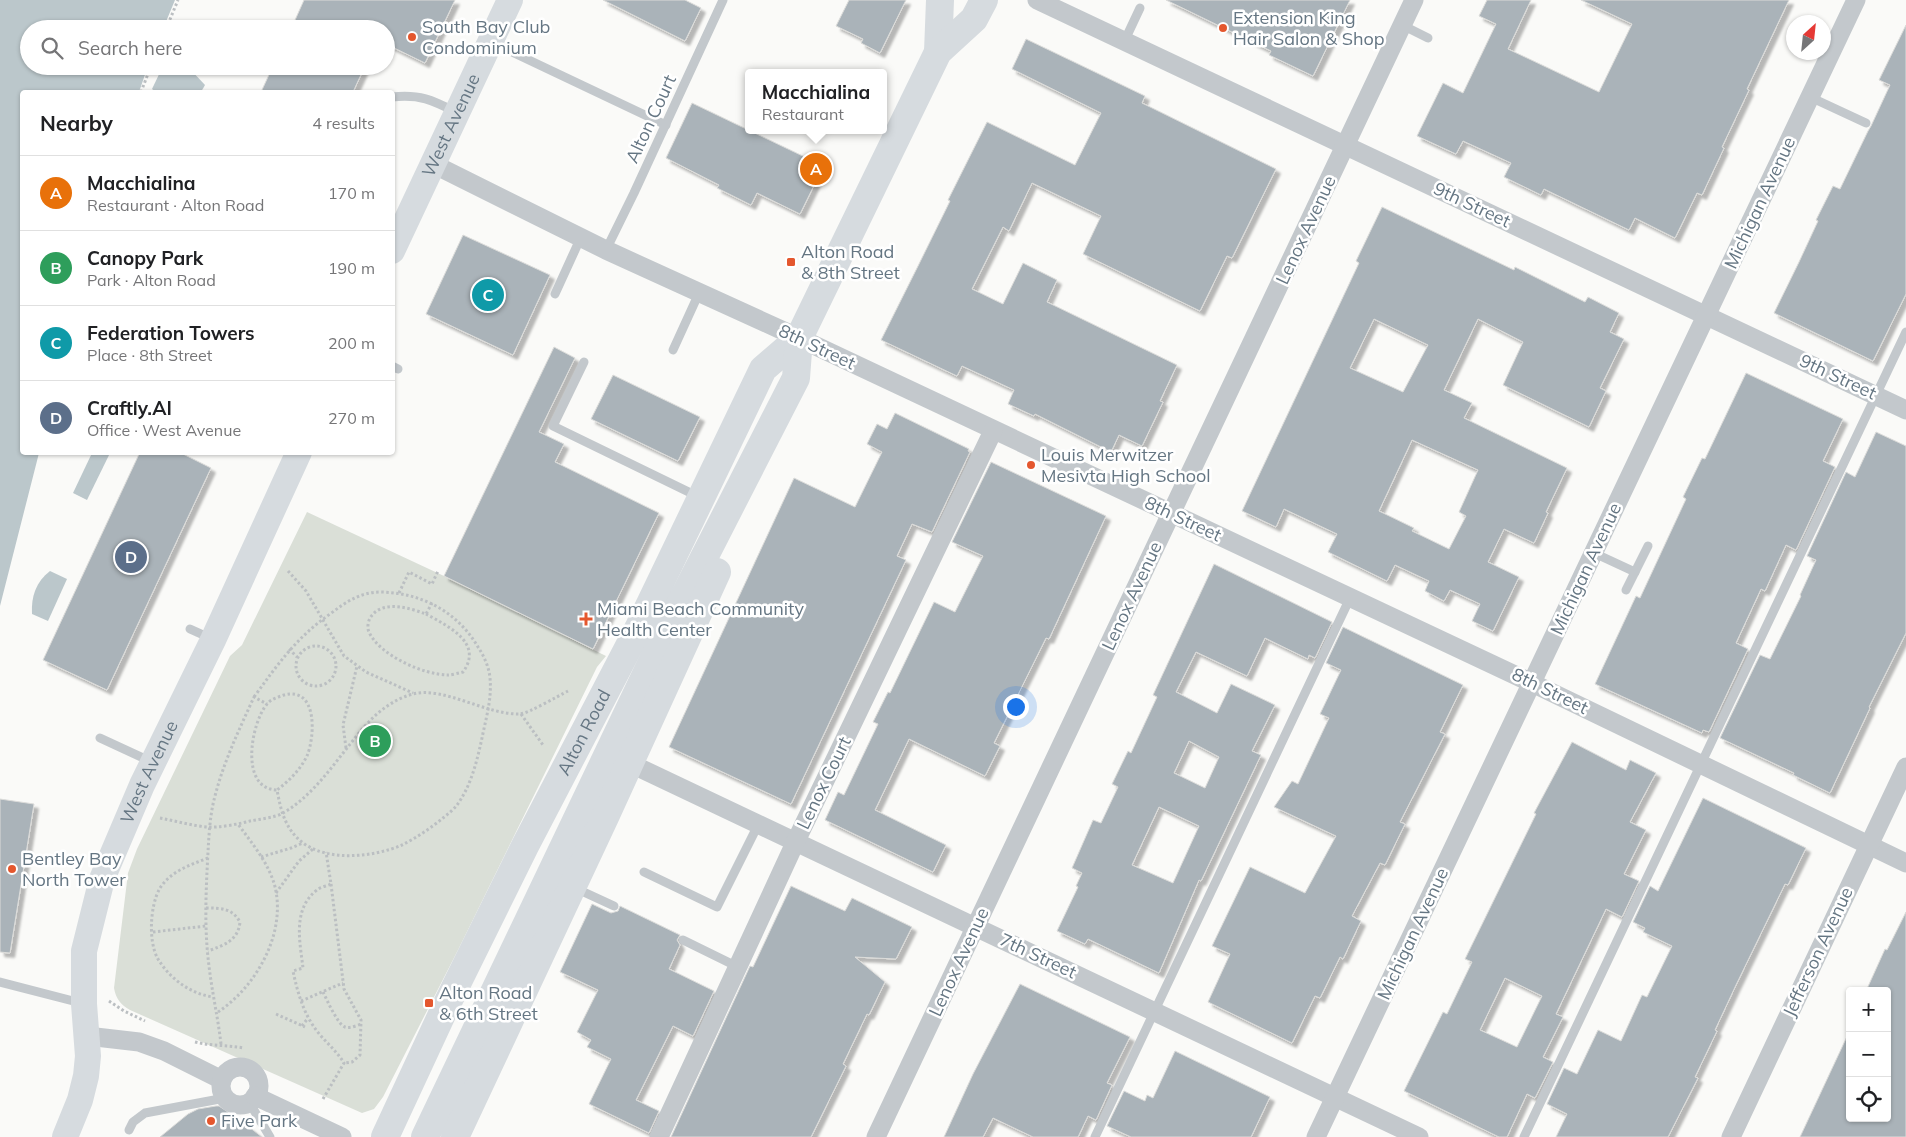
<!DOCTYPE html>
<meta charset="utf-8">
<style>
body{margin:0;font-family:Mulish,sans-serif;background:#f6f6f6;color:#202124}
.controls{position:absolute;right:15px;bottom:15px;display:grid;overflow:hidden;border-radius:5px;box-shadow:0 1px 4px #0004}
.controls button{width:45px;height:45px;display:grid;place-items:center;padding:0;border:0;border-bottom:1px solid #e0e0e0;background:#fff;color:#202124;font:25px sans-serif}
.compass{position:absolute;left:1786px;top:15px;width:45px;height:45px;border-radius:50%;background:#fff;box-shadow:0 1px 4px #0004;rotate:27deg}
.you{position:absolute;left:1015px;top:706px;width:18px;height:18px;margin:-12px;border:4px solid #fff;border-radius:50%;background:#1a73e8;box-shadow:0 0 0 8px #1a73e833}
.badge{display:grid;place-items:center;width:32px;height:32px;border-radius:50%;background:#e4572e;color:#fff;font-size:16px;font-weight:700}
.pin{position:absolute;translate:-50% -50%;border:2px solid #fff;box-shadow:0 1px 5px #0006}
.popup{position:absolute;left:745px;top:69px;width:142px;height:65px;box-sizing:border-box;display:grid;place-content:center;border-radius:5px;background:#fff;filter:drop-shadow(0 1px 4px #0005);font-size:16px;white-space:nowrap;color:#757577}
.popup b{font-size:19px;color:#202124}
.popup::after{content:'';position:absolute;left:50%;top:100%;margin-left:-10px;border:10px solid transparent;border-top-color:#fff}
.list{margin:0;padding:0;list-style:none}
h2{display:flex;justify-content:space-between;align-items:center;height:65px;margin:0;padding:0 20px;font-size:21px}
h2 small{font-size:16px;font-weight:400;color:#757577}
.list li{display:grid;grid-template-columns:32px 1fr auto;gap:15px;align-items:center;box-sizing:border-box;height:75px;padding:0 20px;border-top:1px solid #e0e0e0}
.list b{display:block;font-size:19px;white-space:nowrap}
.list p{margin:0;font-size:16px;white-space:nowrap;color:#757577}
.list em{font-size:16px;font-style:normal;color:#757577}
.icon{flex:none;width:28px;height:28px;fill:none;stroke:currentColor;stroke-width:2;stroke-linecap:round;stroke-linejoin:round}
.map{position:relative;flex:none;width:1906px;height:1137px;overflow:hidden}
.search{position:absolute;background:#fff;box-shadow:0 1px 4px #0004;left:20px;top:20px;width:375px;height:55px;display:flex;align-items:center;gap:12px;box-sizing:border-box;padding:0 18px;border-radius:28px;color:#757577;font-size:19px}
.panel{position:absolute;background:#fff;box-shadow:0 1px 4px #0004;left:20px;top:90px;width:375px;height:365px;border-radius:5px}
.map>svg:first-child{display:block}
.green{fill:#dadfd7}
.water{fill:#bbc7cb}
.building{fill:#aab3b9;stroke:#dcdcda;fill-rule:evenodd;filter:url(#shadow)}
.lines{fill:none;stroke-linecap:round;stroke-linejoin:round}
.path{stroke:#bbbfc2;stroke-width:3;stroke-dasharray:2.5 2.5;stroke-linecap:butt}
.lane{stroke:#c3c8cc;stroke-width:9}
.street{stroke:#c3c8cc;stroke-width:19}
.secondary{stroke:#d6dbdf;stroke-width:26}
.highway{stroke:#d6dbdf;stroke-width:28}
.poi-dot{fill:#e4572e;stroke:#fff;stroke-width:2}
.labels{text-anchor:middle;stroke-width:5;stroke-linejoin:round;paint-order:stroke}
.poi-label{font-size:18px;fill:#657683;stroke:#fff;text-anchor:start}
.street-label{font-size:18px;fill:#657683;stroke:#fff}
</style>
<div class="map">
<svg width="1906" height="1137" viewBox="0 0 1906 1137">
<defs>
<filter id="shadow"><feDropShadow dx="4.5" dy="4.5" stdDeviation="1" flood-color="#0004"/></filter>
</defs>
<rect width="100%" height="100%" fill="#fafaf8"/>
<path class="green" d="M307 512 444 576 606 656 597 667 458 950 383 1097 374 1109 362 1113 130 1010C121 1005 116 999 114 988L128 873 137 849 230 656 242 645Z"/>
<g class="water">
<path d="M0 0H175L163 29H29V66H148L139 92H22V452L39 453 0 606Z"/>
<path d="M163 66 189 68 205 85 201 92H156L152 89Z"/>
<path d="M92 453H110L87 500 73 493Z"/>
<path d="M50 571 67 579 48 621 32 614C31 596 36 582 50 571Z"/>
</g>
<g class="building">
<path d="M304 0H455L425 63 386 44V29H291Z"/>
<path d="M603 0H685L701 8 685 41Z"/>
<path d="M849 0H906L880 53 861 43 863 39 836 26Z"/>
<path d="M1166 0H1350L1313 76 1269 55 1271 51Z"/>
<path d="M1487 0H1531L1508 49 1599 92 1632 24 1581 0H1789L1747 89 1749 90 1722 147 1724 148 1702 195 1697 193 1675 238 1635 218 1629 230 1544 189 1541 195 1504 177 1511 163 1463 141 1456 154 1417 136 1443 83 1463 93 1496 24 1479 16Z"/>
<path d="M1906 25V294L1873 361 1774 313 1799 262 1818 221 1816 220 1833 186 1840 189 1868 131 1871 126 1890 85 1879 80Z"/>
<path d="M1026 39 1145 96 1142 103 1276 169 1232 258 1227 256 1200 311 1083 254 1101 216 1032 183 1009 231 1003 227 972 289 1003 304 1023 263 1057 280 1047 302 1177 365 1160 401 1163 402 1142 446 1119 435 1111 452 1035 414 1034 416 1008 404 1014 390 962 366 957 376 881 340 919 264 950 201 948 200 987 122 1075 165 1101 113 1012 69Z"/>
<path d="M273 66H365L353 92H261Z"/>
<path d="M692 103 809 159 811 155 825 163 800 214 757 193 751 205 717 188 719 185 666 158Z"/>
<path d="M1382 207 1514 270 1515 267 1585 302 1588 297 1619 313 1610 332 1624 339 1600 388 1606 391 1589 427 1503 385 1523 342 1478 319 1444 390 1472 403 1464 418 1567 468 1546 512 1548 513 1534 543 1504 529 1488 562 1519 577 1493 631 1472 621 1480 604 1450 590 1444 601 1425 591 1429 581 1395 565 1387 581 1328 552 1337 534 1284 509 1276 527 1242 511 1359 263 1356 261ZM1374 319 1428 345 1403 392 1350 368ZM1412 440 1478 470 1459 512 1466 516 1449 549 1412 531 1414 528 1379 511Z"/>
<path d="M463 235 550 275 513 355 426 314Z"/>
<path d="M554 347 575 358 539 432 564 444 555 462 659 513 593 649 444 576Z"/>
<path d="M1746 373 1843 419 1823 461 1835 467 1796 550 1786 545 1765 591 1761 589 1736 643 1748 649 1709 732 1703 730 1702 733 1595 684 1636 596 1640 598 1686 499 1683 497 1702 458 1705 459Z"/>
<path d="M613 375 700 417 678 461 591 419Z"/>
<path d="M895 413 969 449 968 451 970 452 932 532 912 524 897 556 906 560 791 804 669 747 794 478 855 507 882 452 867 444 877 424 887 429Z"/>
<path d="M1876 432 1906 446V633L1869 707 1870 708 1830 793 1793 775 1794 773 1720 738 1760 655 1770 659 1801 596 1800 595 1816 560 1807 556 1846 472 1855 477Z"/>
<path d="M140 452H179L211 468 107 690 43 660Z"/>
<path d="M991 462 1106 516 1049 639 1046 638 994 743 1000 746 985 776 909 739 875 810 946 845 933 872 825 820 838 792 844 795 878 724 873 722 888 692 890 693 934 602 955 612 983 556 952 542Z"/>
<path d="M1214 564 1332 622 1315 658 1309 655 1308 659 1265 638 1247 676 1196 652 1176 692 1217 713 1231 684 1275 705 1252 751 1261 755 1201 881 1199 880 1159 973 1088 939 1085 944 1057 931 1078 887 1076 886 1082 873 1072 868 1093 820 1101 823 1118 787 1112 784 1128 751 1131 753 1157 697 1153 695ZM1189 741 1219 757 1205 788 1174 773ZM1159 807 1199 826 1173 883 1132 865Z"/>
<path d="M1343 627 1463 685 1440 732 1445 734 1400 822 1405 824 1385 865 1380 863 1352 916 1361 921 1343 959 1340 957 1320 998 1315 996 1292 1043 1208 1002 1230 954 1212 946 1250 867 1305 893 1336 836 1274 807 1292 781 1298 784 1329 718 1320 714 1341 670 1326 663Z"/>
<path d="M1572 742 1626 770 1630 760 1656 773 1630 822 1646 830 1624 874 1639 881 1622 917 1606 909 1556 1014 1563 1017 1543 1057 1553 1062 1535 1098 1527 1094 1507 1137H1499L1404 1091 1443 1012 1447 1014 1472 962 1465 959 1536 814 1534 813ZM1505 978 1542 996 1517 1047 1480 1030Z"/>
<path d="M1703 798 1806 848 1788 885 1785 884 1736 985 1715 1030 1717 1031 1695 1077 1698 1078 1668 1137H1556L1567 1114 1547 1104 1564 1068 1577 1074 1598 1030 1621 1041 1642 995 1647 997 1672 946 1643 932 1645 928 1633 922 1650 886 1658 891Z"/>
<path d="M0 799 34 804 10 953 0 952Z"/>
<path d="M791 886 845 911 852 898 912 927 896 959 855 957 885 982 869 1015 867 1014 843 1064 846 1066 811 1137H671L750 966 753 967Z"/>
<path d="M592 904 611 913 618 911 620 906 680 935 677 940 680 945 669 969 714 991 693 1036 673 1026 636 1100 659 1111 649 1133 589 1104 611 1059 587 1047 591 1040 577 1032 598 990 560 972Z"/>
<path d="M1906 912V1137H1800L1850 1030V1118H1887V991H1866L1885 949 1887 950Z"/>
<path d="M1020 984 1130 1037 1107 1083 1112 1085 1096 1120 1088 1116 1078 1137H1033L993 1118 983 1137H944L973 1074Z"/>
<path d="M1175 1051 1270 1097 1251 1137H1131L1107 1126 1124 1091 1145 1101 1147 1095 1153 1098Z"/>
<path d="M216 1106H219L240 1120 262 1137H160L188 1114 198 1109Z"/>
</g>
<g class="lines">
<g class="path">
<path d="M166 29 178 0"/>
<path d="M141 92 151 66"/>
<path d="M288 571 306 591 344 656 366 672 413 693"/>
<path d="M399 593 409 572 432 584 438 571"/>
<path d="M426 614C448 626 484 643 463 672 458 673 452 675 448 675 424 675 379 655 369 632 367 628 368 622 370 618 382 599 409 608 426 614L432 603"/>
<circle cx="316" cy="666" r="20"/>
<path d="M289 649 297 657"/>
<path d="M254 697C278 664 296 638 330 614 346 602 360 592 381 592 421 593 457 611 478 647 484 656 489 667 490 678 492 699 486 718 482 738 477 761 471 786 457 805 453 810 448 814 443 818 431 828 416 838 402 845 374 857 329 862 303 843 285 829 281 811 277 790 289 781 300 770 307 756 315 737 318 686 284 695 278 697 271 699 267 704 251 723 239 789 277 790"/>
<path d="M521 714 543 745"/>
<path d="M346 748 343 725 357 666"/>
<path d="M160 818C176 821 193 826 208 827 218 828 239 824 250 821 260 819 274 818 283 813 311 797 331 768 351 743 367 722 386 701 413 694 444 686 486 715 520 714 529 713 558 696 568 691"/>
<path d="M261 857 291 848 303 843"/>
<path d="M208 858C190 865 171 871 160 888 150 905 148 942 158 959 170 979 191 994 213 997"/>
<path d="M331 884 344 989 361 1020 360 1055 352 1062 344 1063"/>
<path d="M276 893 299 861 313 849"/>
<path d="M206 908C221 908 232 908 240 922 238 941 224 945 208 951"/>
<path d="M153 932 206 926"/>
<path d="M323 992C327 1000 338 1025 345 1027 350 1029 357 1025 362 1024"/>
<path d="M109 1001 124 1011 145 1021"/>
<path d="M301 1001 343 983"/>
<path d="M218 1012C257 986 288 931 274 883 267 861 251 842 238 824"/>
<path d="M276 1014 305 1027"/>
<path d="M302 1026 308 1018"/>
<path d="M195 1042C211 1046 227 1045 244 1048"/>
<path d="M221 1044C218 1018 212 992 209 966 204 928 206 890 208 852 209 834 210 814 215 796 224 761 239 730 254 697L267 704"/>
<path d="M323 1099 344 1063C338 1053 329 1045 321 1036 305 1018 298 995 293 971L303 968C300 942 292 909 317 890 320 887 327 886 331 884L326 852"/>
</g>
<g class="lane">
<path d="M1402 25 1428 38"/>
<path d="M1124 42 1140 8"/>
<path d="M493 43 666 125"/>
<path d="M392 97C420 94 432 100 456 112"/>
<path d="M1810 97 1866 123"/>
<path d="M606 250 634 193 723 0"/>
<path d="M555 294 581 237"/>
<path d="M673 350 699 293"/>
<path d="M584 362 553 426 699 497"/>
<path d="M392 366 398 369"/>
<path d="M1594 553 1635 572"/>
<path d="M1626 590 1648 546"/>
<path d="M190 629 210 638"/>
<path d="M100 738 152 762"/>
<path d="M644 872 717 907 758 825"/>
<path d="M575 888 614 906"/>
<path d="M683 940 738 967"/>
<path d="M0 982 81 1003"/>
<path d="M249 1102 270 1137"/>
<path d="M129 1130 133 1122 145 1113 225 1098"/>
<path d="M1095 1137 1350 598"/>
<path d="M1524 1137 1906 332"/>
</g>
<g class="street">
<path d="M1037 0 1906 410"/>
<path d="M433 164 606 250 799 338 1532 683 1906 863"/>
<path d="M629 763 1419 1137"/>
<path d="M87 1036 139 1042 164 1051 222 1080"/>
<circle cx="240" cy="1086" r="19"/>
<path d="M255 1096 342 1137"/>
<path d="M659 1137 795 843 993 431"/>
<path d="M876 1137 1414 0"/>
<path d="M1316 1137 1856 0"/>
<path d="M1731 1137 1906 767"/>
</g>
<g class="secondary">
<path id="s1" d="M392 251 510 0"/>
<path id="s2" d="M65 1137 80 1100 86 1076 88 1056 84 1004V951L102 879 142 785 213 640 299 452"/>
</g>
<g class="highway">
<path d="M938 52 940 0"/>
<path id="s3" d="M385 1137 443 1012 525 846 638 629 763 369 799 338 938 52 974 19 984 0"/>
<path d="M425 1137 670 624 796 378 799 338"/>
<path d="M455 1137 605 817 717 572"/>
</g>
</g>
<g class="poi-dot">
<circle cx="1223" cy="28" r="5"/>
<circle cx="412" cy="37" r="5"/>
<rect x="786" y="257" width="10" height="10" rx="2.5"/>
<circle cx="1031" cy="465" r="5"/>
<path d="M583.5 611.5h5v5h5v5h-5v5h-5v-5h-5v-5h5z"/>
<circle cx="12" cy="869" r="5"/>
<rect x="424" y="998" width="10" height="10" rx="2.5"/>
<circle cx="211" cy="1121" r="5"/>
</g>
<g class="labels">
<g class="poi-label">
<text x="1233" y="24">Extension King<tspan x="1233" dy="21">Hair Salon &amp; Shop</tspan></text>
<text x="422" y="33">South Bay Club<tspan x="422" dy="21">Condominium</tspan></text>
<text x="801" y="258">Alton Road<tspan x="801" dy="21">&amp; 8th Street</tspan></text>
<text x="1041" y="461">Louis Merwitzer<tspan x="1041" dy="21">Mesivta High School</tspan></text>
<text x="597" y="615">Miami Beach Community<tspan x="597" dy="21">Health Center</tspan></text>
<text x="22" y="865">Bentley Bay<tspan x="22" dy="21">North Tower</tspan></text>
<text x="439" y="999">Alton Road<tspan x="439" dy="21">&amp; 6th Street</tspan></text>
<text x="221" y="1127">Five Park</text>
</g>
<g class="street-label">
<text transform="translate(651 119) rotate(-65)" y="6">Alton Court</text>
<text dy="6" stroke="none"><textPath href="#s1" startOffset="139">West Avenue</textPath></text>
<text transform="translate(1760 203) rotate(-65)" y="6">Michigan Avenue</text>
<text transform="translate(1472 205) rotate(25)" y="6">9th Street</text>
<text transform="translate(1306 230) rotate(-65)" y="6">Lenox Avenue</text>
<text transform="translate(817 347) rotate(25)" y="6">8th Street</text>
<text transform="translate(1838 377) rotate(25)" y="6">9th Street</text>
<text transform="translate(1183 519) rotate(25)" y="6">8th Street</text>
<text transform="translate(1586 569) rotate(-65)" y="6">Michigan Avenue</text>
<text transform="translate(1132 596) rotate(-65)" y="6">Lenox Avenue</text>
<text transform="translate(1550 691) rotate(26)" y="6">8th Street</text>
<text dy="6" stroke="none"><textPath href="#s3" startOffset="451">Alton Road</textPath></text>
<text dy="6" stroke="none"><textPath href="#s2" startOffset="381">West Avenue</textPath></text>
<text transform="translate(824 783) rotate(-64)" y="6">Lenox Court</text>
<text transform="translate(1413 934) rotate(-65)" y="6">Michigan Avenue</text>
<text transform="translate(1818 952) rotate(-65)" y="6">Jefferson Avenue</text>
<text transform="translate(1038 956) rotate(25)" y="6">7th Street</text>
<text transform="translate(959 962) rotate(-65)" y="6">Lenox Avenue</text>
</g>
</g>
</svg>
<div class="controls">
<button>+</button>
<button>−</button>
<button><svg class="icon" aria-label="locate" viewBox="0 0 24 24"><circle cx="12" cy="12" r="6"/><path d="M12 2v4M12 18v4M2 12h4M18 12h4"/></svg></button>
</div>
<svg class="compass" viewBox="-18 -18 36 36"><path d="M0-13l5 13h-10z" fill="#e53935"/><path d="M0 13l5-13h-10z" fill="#757577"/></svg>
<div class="you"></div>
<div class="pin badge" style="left:816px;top:169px;background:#e8710a">A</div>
<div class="popup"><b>Macchialina</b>Restaurant</div>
<div class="pin badge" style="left:375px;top:741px;background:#2e9e5b">B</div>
<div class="pin badge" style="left:488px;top:295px;background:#0f9aa8">C</div>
<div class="pin badge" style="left:131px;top:557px;background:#5c6f8a">D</div>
<div class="search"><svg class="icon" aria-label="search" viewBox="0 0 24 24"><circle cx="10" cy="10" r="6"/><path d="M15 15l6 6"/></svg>Search here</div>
<section class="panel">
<h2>Nearby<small>4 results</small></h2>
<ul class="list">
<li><span class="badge" style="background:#e8710a">A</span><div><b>Macchialina</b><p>Restaurant · Alton Road</p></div><em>170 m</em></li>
<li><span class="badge" style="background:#2e9e5b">B</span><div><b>Canopy Park</b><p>Park · Alton Road</p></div><em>190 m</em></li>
<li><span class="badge" style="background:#0f9aa8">C</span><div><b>Federation Towers</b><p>Place · 8th Street</p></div><em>200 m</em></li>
<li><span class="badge" style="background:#5c6f8a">D</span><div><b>Craftly.AI</b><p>Office · West Avenue</p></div><em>270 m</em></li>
</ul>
</section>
</div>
